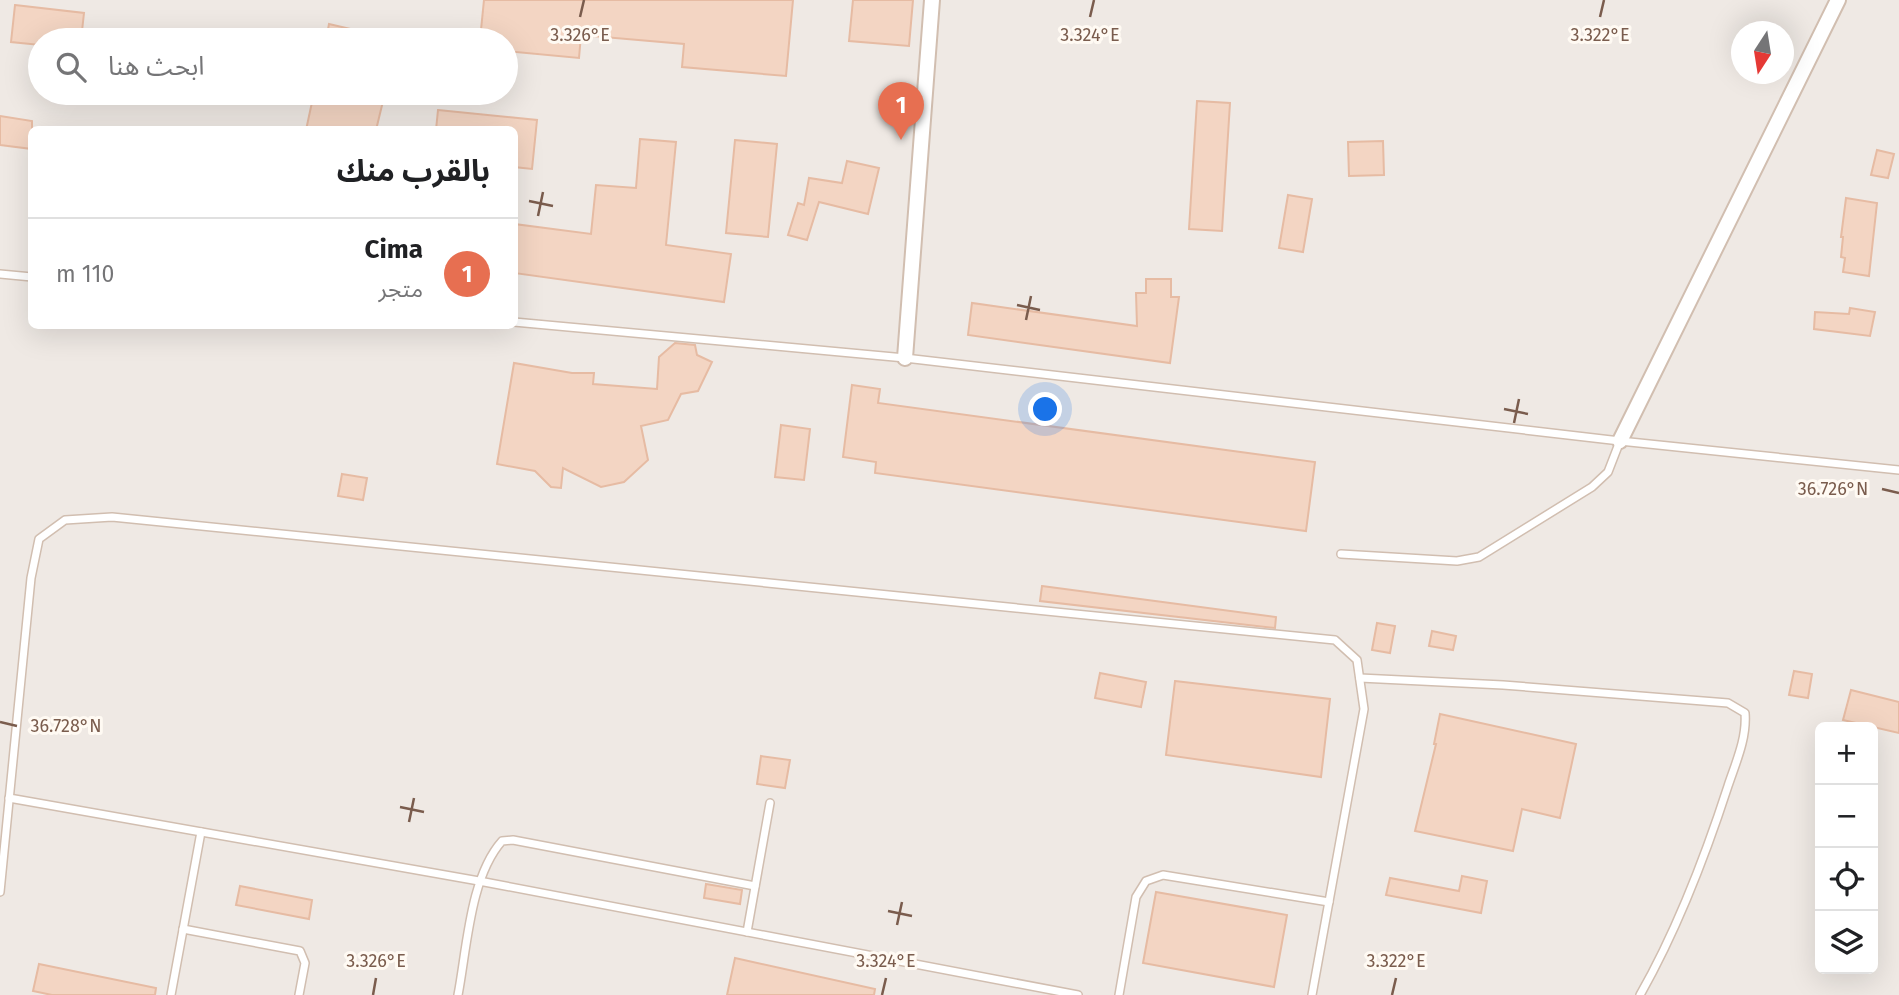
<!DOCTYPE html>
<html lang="ar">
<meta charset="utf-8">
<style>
body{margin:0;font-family:"Fira Sans","Noto Sans Arabic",sans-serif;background:#f2f2f2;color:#202124;direction:rtl}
.controls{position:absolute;right:21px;bottom:21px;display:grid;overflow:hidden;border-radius:10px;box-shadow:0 7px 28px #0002}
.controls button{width:63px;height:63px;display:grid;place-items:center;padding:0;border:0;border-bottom:2px solid #e0e0e0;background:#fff;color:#202124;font:35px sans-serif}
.compass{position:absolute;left:1731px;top:21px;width:63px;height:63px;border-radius:50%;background:#fff;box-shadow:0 7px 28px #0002;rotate:192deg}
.you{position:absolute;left:1046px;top:410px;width:24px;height:24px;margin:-18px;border:5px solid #fff;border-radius:50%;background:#1a73e8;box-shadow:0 0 0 10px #1a73e833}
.badge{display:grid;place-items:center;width:46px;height:46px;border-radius:50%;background:#e76f51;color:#fff;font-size:23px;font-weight:700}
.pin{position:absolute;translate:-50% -58px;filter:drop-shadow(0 2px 4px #0008)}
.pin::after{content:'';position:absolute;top:37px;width:24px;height:21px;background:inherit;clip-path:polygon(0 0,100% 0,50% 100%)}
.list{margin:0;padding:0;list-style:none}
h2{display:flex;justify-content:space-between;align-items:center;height:91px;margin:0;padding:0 28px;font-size:30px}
h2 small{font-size:23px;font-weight:400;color:#757577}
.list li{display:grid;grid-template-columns:46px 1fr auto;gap:21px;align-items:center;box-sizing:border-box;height:112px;padding:0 28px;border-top:2px solid #e0e0e0}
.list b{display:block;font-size:26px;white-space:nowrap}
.list p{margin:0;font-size:23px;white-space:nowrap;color:#757577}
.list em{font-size:23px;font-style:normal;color:#757577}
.icon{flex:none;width:38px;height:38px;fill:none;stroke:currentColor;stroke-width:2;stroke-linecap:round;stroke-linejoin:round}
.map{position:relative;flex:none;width:1899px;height:995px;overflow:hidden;direction:ltr}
.search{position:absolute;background:#fff;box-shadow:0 7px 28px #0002;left:28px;top:28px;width:490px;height:77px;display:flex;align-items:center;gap:18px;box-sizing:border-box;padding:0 24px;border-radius:38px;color:#757577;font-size:26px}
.panel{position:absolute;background:#fff;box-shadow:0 7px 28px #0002;left:28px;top:126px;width:490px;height:203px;border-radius:10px;direction:rtl}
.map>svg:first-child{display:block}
.industrial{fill:#efe9e4;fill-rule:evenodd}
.building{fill:#f3d5c3;stroke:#e6bba3;stroke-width:2}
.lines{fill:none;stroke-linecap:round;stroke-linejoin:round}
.lane-casing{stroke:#d1beb0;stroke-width:10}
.street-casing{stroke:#d1beb0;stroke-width:18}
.lane{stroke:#fff;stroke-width:7}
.street{stroke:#fff;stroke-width:14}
.ticks{fill:none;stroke:#7a5c4d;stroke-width:2.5}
.ticks-label{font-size:18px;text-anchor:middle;fill:#7a5c4d;stroke:#fffaf3;stroke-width:6;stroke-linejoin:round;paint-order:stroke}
</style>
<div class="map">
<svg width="1899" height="995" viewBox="0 0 1899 995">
<rect width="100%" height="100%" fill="#fdf6ec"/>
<path class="industrial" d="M0 0H1899V995H0ZM1742 32H1784V74H1742ZM40 40H506V93H40ZM32 130H514V326H32ZM1820 727H1873V969H1820Z"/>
<g class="building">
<path d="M484 0H793L786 76 682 67 684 44 581 35 579 58 506 51V40H480Z"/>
<path d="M853 0H913L909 46 849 41Z"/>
<path d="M15 5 84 13 81 40H40V45L11 42Z"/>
<path d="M329 24 372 34 371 40H326Z"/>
<path d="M314 93H385L376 130H306Z"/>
<path d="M1197 101 1230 103 1222 231 1189 229Z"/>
<path d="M438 110 537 120 532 169 514 167V130H436Z"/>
<path d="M0 116 32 121V149L0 145Z"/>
<path d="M640 139 676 142 666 245 731 254 724 302 514 273V224L591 234 596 185 636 188Z"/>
<path d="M735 140 777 144 768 237 726 233Z"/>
<path d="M1383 141 1384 175 1349 176 1348 142Z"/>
<path d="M1877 150 1894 154 1888 178 1871 175Z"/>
<path d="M847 161 879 168 868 214 819 202 807 240 788 235 798 203 804 205 809 178 842 183Z"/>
<path d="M1288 195 1312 199 1303 252 1279 248Z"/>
<path d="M1846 198 1877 203 1869 276 1843 272 1845 258 1841 257 1843 237H1841Z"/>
<path d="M1146 279H1171V297H1179L1170 363 968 335 972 303 1137 326 1136 293H1146Z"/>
<path d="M1850 308 1875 312 1870 336 1814 329 1815 312 1849 314Z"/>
<path d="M675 343 695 345 697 355 712 362 698 391 681 394 668 420 641 426 648 460 624 482 601 487 563 468 561 488 551 487 535 471 497 464 514 363 572 373H594L593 384 657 389 659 357Z"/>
<path d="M852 385 880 389 878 403 1315 462 1306 531 875 473 876 462 843 457Z"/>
<path d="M781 425 810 429 804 480 775 477Z"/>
<path d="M342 474 367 478 363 500 338 496Z"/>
<path d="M1042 586 1276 617 1275 628 1040 601Z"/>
<path d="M1377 623 1395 626 1390 653 1372 650Z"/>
<path d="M1432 631 1456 636 1453 650 1429 646Z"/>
<path d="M1794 671 1812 674 1808 698 1789 695Z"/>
<path d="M1100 673 1146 682 1141 707 1095 698Z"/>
<path d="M1175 681 1330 699 1321 777 1166 755Z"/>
<path d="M1851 690 1899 702V733L1843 720Z"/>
<path d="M1440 714 1576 744 1560 818 1522 809 1513 851 1415 831 1436 744H1434Z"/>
<path d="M761 756 790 760 785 788 757 784Z"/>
<path d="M1462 876 1487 881 1481 913 1386 895 1390 878 1459 891Z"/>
<path d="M706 884 742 890 740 904 704 898Z"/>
<path d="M240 886 312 900 309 919 236 905Z"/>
<path d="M1156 892 1287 915 1274 987 1143 963Z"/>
<path d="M735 958 875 989 874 995H727Z"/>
<path d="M39 964 156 988 155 995H52L33 991Z"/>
</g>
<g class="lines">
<g class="lane-casing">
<g id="lane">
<path d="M0 274 32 277"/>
<path d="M514 322 905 358 1620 441 1899 470"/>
<path d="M1341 554 1457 561 1479 557 1592 487 1608 472 1620 441"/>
<path d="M1360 678 1503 685 1728 703 1745 713C1747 738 1736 762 1728 786 1705 857 1677 930 1640 995"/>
<path d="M9 798 479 881 1078 995"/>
<path d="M0 892 31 578 39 539 65 520 112 517 1335 640 1357 660 1364 709 1312 995"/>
<path d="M183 929 300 951 305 963 299 995"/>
<path d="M747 932 770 803"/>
<path d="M171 995 201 832"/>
<path d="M458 995C467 948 470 877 502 841L513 840 755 886"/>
<path d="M1119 995 1136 897 1146 881 1163 875 1329 902"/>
</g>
</g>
<g class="street-casing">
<g id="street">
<path d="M905 358 932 0"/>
<path d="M1620 441 1838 0"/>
</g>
</g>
<use href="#lane" class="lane"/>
<use href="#street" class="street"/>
</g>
<path class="ticks" d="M580 17 584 0M1090 17 1094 0M1600 17 1604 0M529 201 553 206M538 216 543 192M1017 305 1040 310M1026 320 1031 296M1504 409 1528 414M1514 423 1519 399M1882 489 1899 493M0 722 17 726M400 807 424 812M409 822 414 798M888 911 912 916M897 925 902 902M373 995 376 978M882 995 886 978M1392 995 1396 978"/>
<g class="ticks-label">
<text x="580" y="41">3.326°E</text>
<text x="1090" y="41">3.324°E</text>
<text x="1600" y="41">3.322°E</text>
<text x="1833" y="495">36.726°N</text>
<text x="66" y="732">36.728°N</text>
<text x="376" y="967">3.326°E</text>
<text x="886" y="967">3.324°E</text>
<text x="1396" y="967">3.322°E</text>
</g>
</svg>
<div class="controls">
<button>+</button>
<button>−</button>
<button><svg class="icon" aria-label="locate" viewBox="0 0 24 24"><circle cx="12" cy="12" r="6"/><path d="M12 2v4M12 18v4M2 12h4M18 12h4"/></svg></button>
<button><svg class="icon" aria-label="layers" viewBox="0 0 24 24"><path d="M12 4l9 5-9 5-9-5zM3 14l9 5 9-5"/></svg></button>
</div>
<svg class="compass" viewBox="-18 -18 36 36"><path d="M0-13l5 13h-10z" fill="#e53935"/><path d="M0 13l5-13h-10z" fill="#757577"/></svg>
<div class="you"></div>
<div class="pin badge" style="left:901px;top:140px">1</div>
<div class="search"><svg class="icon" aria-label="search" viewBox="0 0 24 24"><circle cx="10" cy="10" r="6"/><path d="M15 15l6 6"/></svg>ابحث هنا</div>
<section class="panel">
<h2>بالقرب منك<small></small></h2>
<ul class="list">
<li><span class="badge">1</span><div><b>Cima</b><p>متجر</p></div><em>110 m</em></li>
</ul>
</section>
</div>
